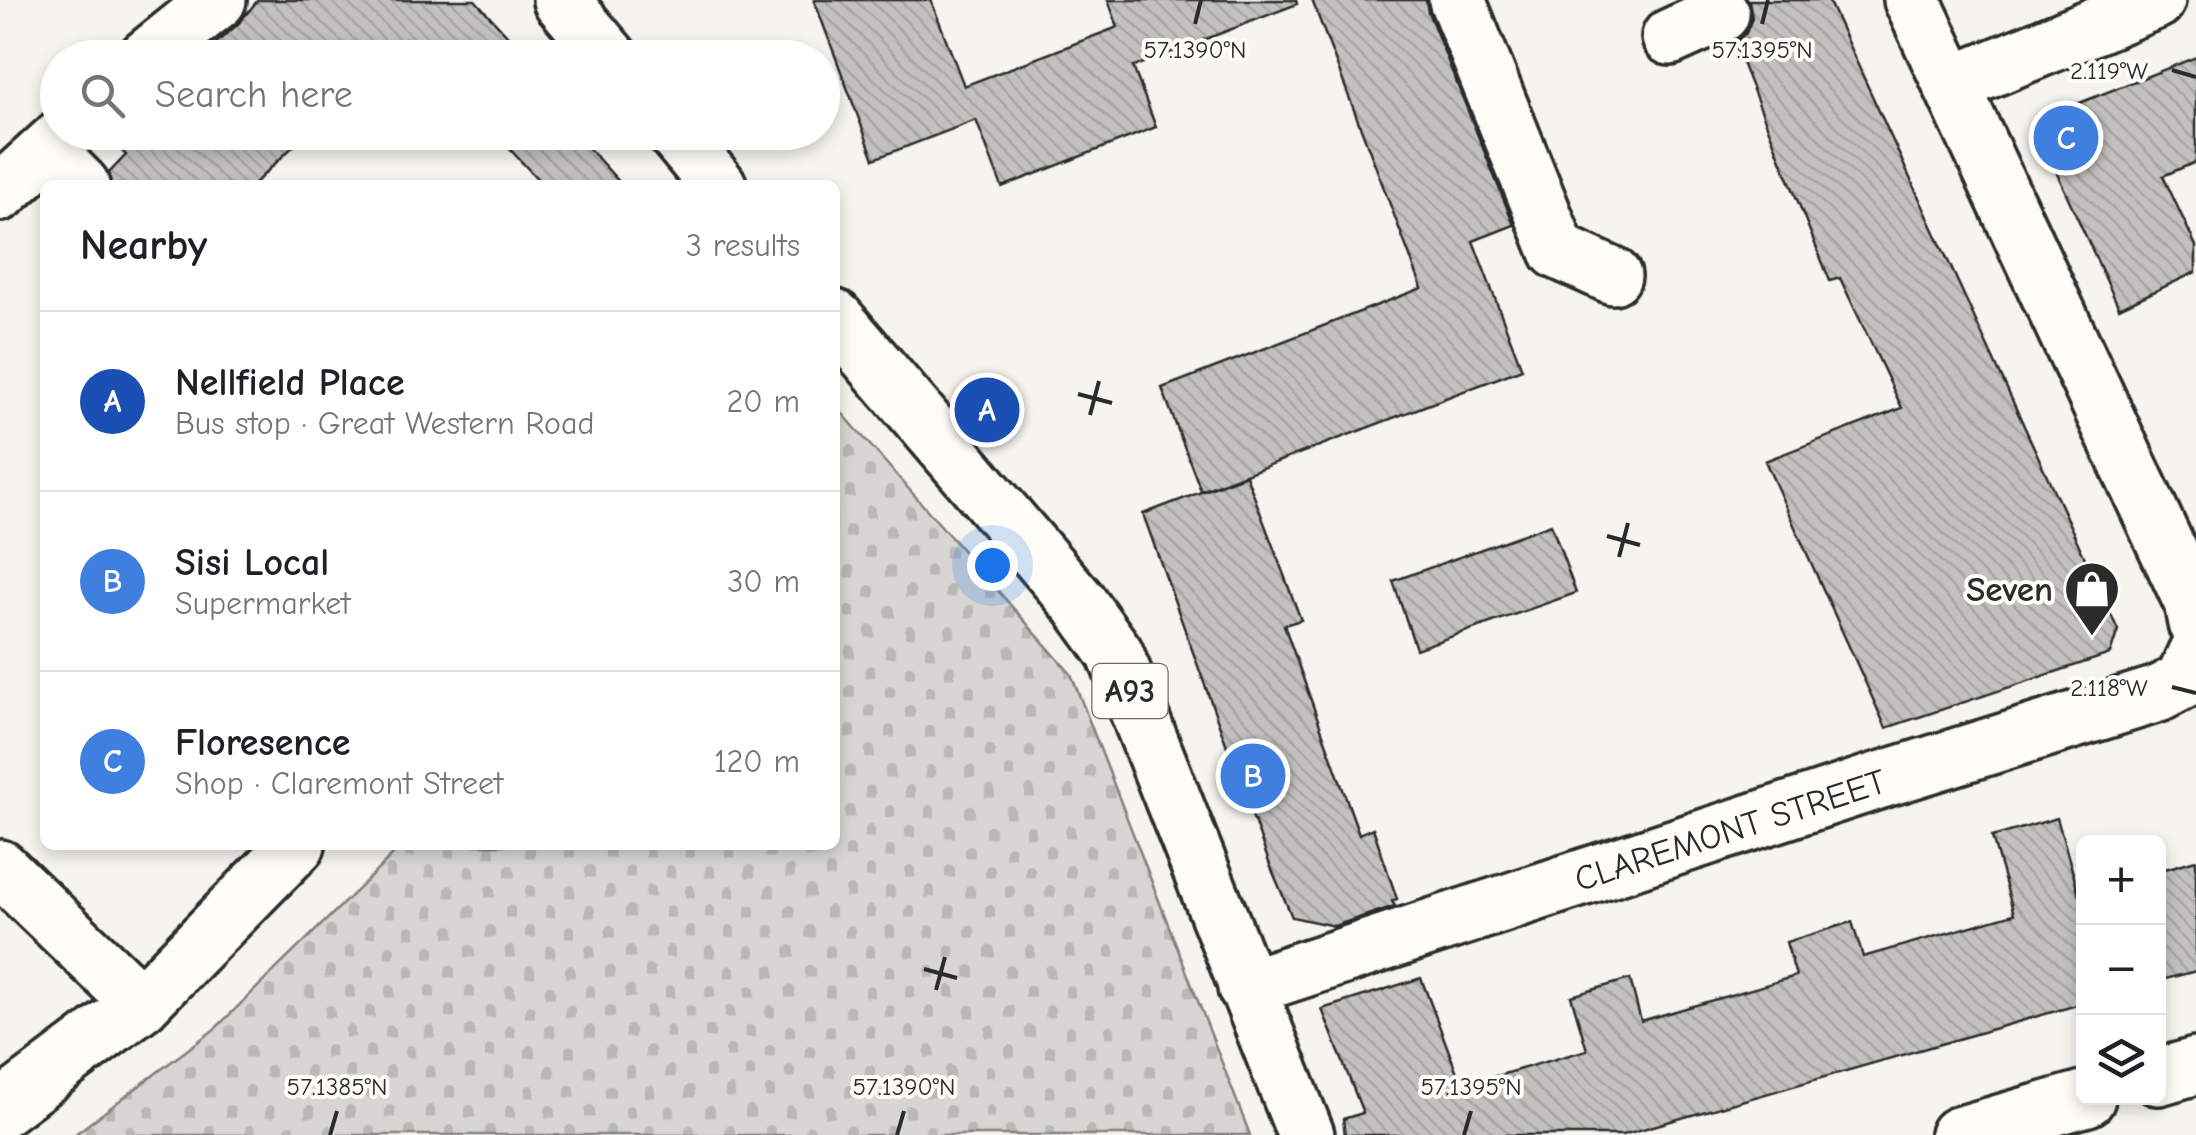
<!DOCTYPE html>
<meta charset="utf-8">
<style>
body{margin:0;font-family:"Comic Neue",sans-serif;background:#f2f2f2;color:#202124}
.controls{position:absolute;right:30px;bottom:30px;display:grid;overflow:hidden;border-radius:15px;box-shadow:0 5px 15px #0003}
.controls button{width:90px;height:90px;display:grid;place-items:center;padding:0;border:0;border-bottom:2px solid #e0e0e0;background:#fff;color:#202124;font:50px sans-serif}
.you{position:absolute;left:992px;top:565px;width:35px;height:35px;margin:-25px;border:8px solid #fff;border-radius:50%;background:#1a73e8;box-shadow:0 0 0 15px #1a73e833}
.badge{display:grid;place-items:center;width:65px;height:65px;border-radius:50%;background:#2b2b2b;color:#fff;font-size:32px;font-weight:700}
.pin{position:absolute;translate:-50% -50%;border:5px solid #fff;box-shadow:0 2px 10px #0006}
.list{margin:0;padding:0;list-style:none}
h2{display:flex;justify-content:space-between;align-items:center;height:130px;margin:0;padding:0 40px;font-size:42px}
h2 small{font-size:32px;font-weight:400;color:#757577}
.list li{display:grid;grid-template-columns:65px 1fr auto;gap:30px;align-items:center;box-sizing:border-box;height:180px;padding:0 40px;border-top:2px solid #e0e0e0}
.list b{display:block;font-size:38px;white-space:nowrap}
.list p{margin:0;font-size:32px;white-space:nowrap;color:#757577}
.list em{font-size:32px;font-style:normal;color:#757577}
.icon{flex:none;width:55px;height:55px;fill:none;stroke:currentColor;stroke-width:2;stroke-linecap:round;stroke-linejoin:round}
.map{position:relative;flex:none;width:2196px;height:1135px;overflow:hidden}
.search{position:absolute;background:#fff;box-shadow:0 5px 15px #0003;left:40px;top:40px;width:800px;height:110px;display:flex;align-items:center;gap:25px;box-sizing:border-box;padding:0 35px;border-radius:55px;color:#757577;font-size:38px}
.panel{position:absolute;background:#fff;box-shadow:0 5px 15px #0003;left:40px;top:180px;width:800px;height:670px;border-radius:15px}
.map>svg:first-child{display:block}
.cemetery{fill:url(#cemetery-stones);stroke:#81807e;stroke-width:2.5}
.building{fill:url(#building-back-hatch);stroke:#2b2b2b;stroke-width:2.5}
.lines{fill:none;stroke-linecap:round;stroke-linejoin:round}
.minor-casing{stroke:#2b2b2b;stroke-width:62}
.major-casing{stroke:#2b2b2b;stroke-width:62}
.minor{stroke:#fdfcf7;stroke-width:55}
.major{stroke:#fdfcf7;stroke-width:55}
.ticks{fill:none;stroke:#2b2b2b;stroke-width:4}
.labels{text-anchor:middle;stroke-width:8;stroke-linejoin:round;paint-order:stroke}
.shield{fill:#fdfcf7;stroke:#6a6a68;stroke-width:2.5}
.shield-label{font-size:32px;font-weight:bold;fill:#2b2b2b}
.poi-label{font-size:35px;font-weight:bold;fill:#2b2b2b;stroke:#fdfcf7;text-anchor:end}
.street-label{font-size:35px;fill:#2b2b2b;stroke:#fdfcf7}
.ticks-label{font-size:25px;text-anchor:middle;fill:#2b2b2b;stroke:#fdfcf7;stroke-width:8;stroke-linejoin:round;paint-order:stroke}
</style>
<div class="map">
<svg width="2196" height="1135" viewBox="0 0 2196 1135">
<defs>
<pattern id="cemetery-stones" width="16" height="16" patternUnits="userSpaceOnUse" patternTransform="scale(2.5)"><rect width="16" height="16" fill="#d7d6d2"/><path d="M2 7V4a2 2 0 0 1 4 0v3zM10 15v-3a2 2 0 0 1 4 0v3z" fill="#b9b8b4"/></pattern>
<pattern id="building-back-hatch" width="6" height="6" patternUnits="userSpaceOnUse" patternTransform="scale(2.5)"><rect width="6" height="6" fill="#c2c1be"/><path d="M-1 5l2 2M0 0l6 6M5-1l2 2" fill="none" stroke="#a7a6a3"/></pattern>
</defs>
<rect width="100%" height="100%" fill="#f5f4ef"/>
<filter id="ink" filterUnits="userSpaceOnUse"><feTurbulence type="fractalNoise" baseFrequency=".01" numOctaves="2"/><feDisplacementMap in="SourceGraphic" scale="20" xChannelSelector="R" yChannelSelector="G"/><feConvolveMatrix kernelMatrix="1 2 1 2 8 2 1 2 1" color-interpolation-filters="sRGB"/></filter>
<g filter="url(#ink)">
<path class="cemetery" d="M843 414 1071 674 1250 1135H74L216 1028 403 845H835V422Z"/>
<g class="building">
<path d="M258 0H475L528 58H422L405 39 385 58H199L238 24Z"/>
<path d="M814 0H931L964 86 1118 27 1108 0H1296L1297 4 1133 67 1156 127 1002 187 976 120 874 159Z"/>
<path d="M1312 0H1426L1428 12 1514 225 1473 241 1522 369 1201 491 1162 388 1422 288Z"/>
<path d="M1749 0H1828L2118 630 2110 654 1886 728 1765 461 1902 408 1840 278 1830 281 1734 43 1746 33 1752 18Z"/>
<path d="M2196 57V162L2163 176 2196 246V272L2119 308 2041 139 2049 115Z"/>
<path d="M130 132H308L253 185H111L109 173 126 155 117 146Z"/>
<path d="M494 132H574L622 185H543Z"/>
<path d="M1246 475 1301 620 1284 625 1359 834 1373 828 1397 899 1392 901 1395 906 1334 926 1292 917 1270 865 1143 514Z"/>
<path d="M1551 524 1576 593 1416 649 1393 581Z"/>
<path d="M2057 818 2079 894 2084 892V1003L1622 1135H1345L1343 1119 1363 1113 1322 1009 1421 978 1462 1086 1587 1050 1571 996 1630 979 1641 1021 1796 976 1786 942 1852 922 1863 957 2014 914 1992 837Z"/>
<path d="M2196 860V971L2158 981V871Z"/>
</g>
<g class="lines">
<g class="minor-casing">
<g id="minor">
<path d="M1457 0 1558 251 1613 276"/>
<path d="M1912 0 2192 602 2196 623"/>
<path d="M1670 37 1721 14"/>
<path d="M146 58 218 0"/>
<path d="M1952 85 2157 0"/>
<path d="M47 151 81 185"/>
<path d="M0 193 67 132"/>
<path d="M0 868 141 1004"/>
<path d="M1246 988 1871 783 2158 694 2183 681 2196 653"/>
<path d="M2158 1077 2196 1066"/>
<path d="M0 1110 141 1004 297 845"/>
<path d="M1958 1135 2087 1098"/>
</g>
</g>
<g class="major-casing">
<g id="major">
<path d="M561 0 610 58"/>
<path d="M674 132 718 185"/>
<path d="M835 318 1079 603 1115 653 1306 1135"/>
</g>
</g>
<use href="#minor" class="minor"/>
<use href="#major" class="major"/>
</g>
</g>
<path class="ticks" d="M1195 24 1201 0M1762 24 1768 0M2172 70 2196 77M1078 394 1112 403M1090 415 1099 381M1607 536 1640 545M1619 557 1628 523M2172 687 2196 693M924 969 957 978M936 990 945 957M330 1135 337 1111M897 1135 904 1111M1464 1135 1471 1111"/>
<defs>
<g id="shop-pin" transform="scale(2.875)"><path d="M0 17L-7.5 6A9.5 9.5 0 1 1 7.5 6Z" fill="#2b2b2b" stroke="#fdfcf7"/><path d="M-5-2.5h2.3a2.7 3.5 0 0 1 5.4 0H5L5.5 6h-11ZM-1.5-2.5h3a1.5 2.3 0 0 0-3 0Z" fill="#fff"/></g>
</defs>
<g fill-rule="evenodd">
<use href="#shop-pin" x="2092" y="589"/>
</g>
<g class="labels">
<rect class="shield" x="1092.5" y="664" width="75" height="54" rx="8"/>
<g class="shield-label">
<text x="1130" y="702">A93</text>
</g>
<g class="poi-label">
<text x="2053" y="601">Seven</text>
</g>
<g class="street-label">
<text transform="translate(1730 830) rotate(-18)" y="12">CLAREMONT STREET</text>
</g>
</g>
<g class="ticks-label">
<text x="1195" y="58">57.1390°N</text>
<text x="1762" y="58">57.1395°N</text>
<text x="2109" y="79">2.119°W</text>
<text x="2109" y="696">2.118°W</text>
<text x="337" y="1095">57.1385°N</text>
<text x="904" y="1095">57.1390°N</text>
<text x="1471" y="1095">57.1395°N</text>
</g>
</svg>
<div class="controls">
<button>+</button>
<button>−</button>
<button><svg class="icon" aria-label="layers" viewBox="0 0 24 24"><path d="M12 4l9 5-9 5-9-5zM3 14l9 5 9-5"/></svg></button>
</div>
<div class="you"></div>
<div class="pin badge" style="left:987px;top:410px;background:#1a4fb4">A</div>
<div class="pin badge" style="left:1253px;top:776px;background:#3f7fe0">B</div>
<div class="pin badge" style="left:2066px;top:138px;background:#3f7fe0">C</div>
<div class="search"><svg class="icon" aria-label="search" viewBox="0 0 24 24"><circle cx="10" cy="10" r="6"/><path d="M15 15l6 6"/></svg>Search here</div>
<section class="panel">
<h2>Nearby<small>3 results</small></h2>
<ul class="list">
<li><span class="badge" style="background:#1a4fb4">A</span><div><b>Nellfield Place</b><p>Bus stop · Great Western Road</p></div><em>20 m</em></li>
<li><span class="badge" style="background:#3f7fe0">B</span><div><b>Sisi Local</b><p>Supermarket</p></div><em>30 m</em></li>
<li><span class="badge" style="background:#3f7fe0">C</span><div><b>Floresence</b><p>Shop · Claremont Street</p></div><em>120 m</em></li>
</ul>
</section>
</div>
